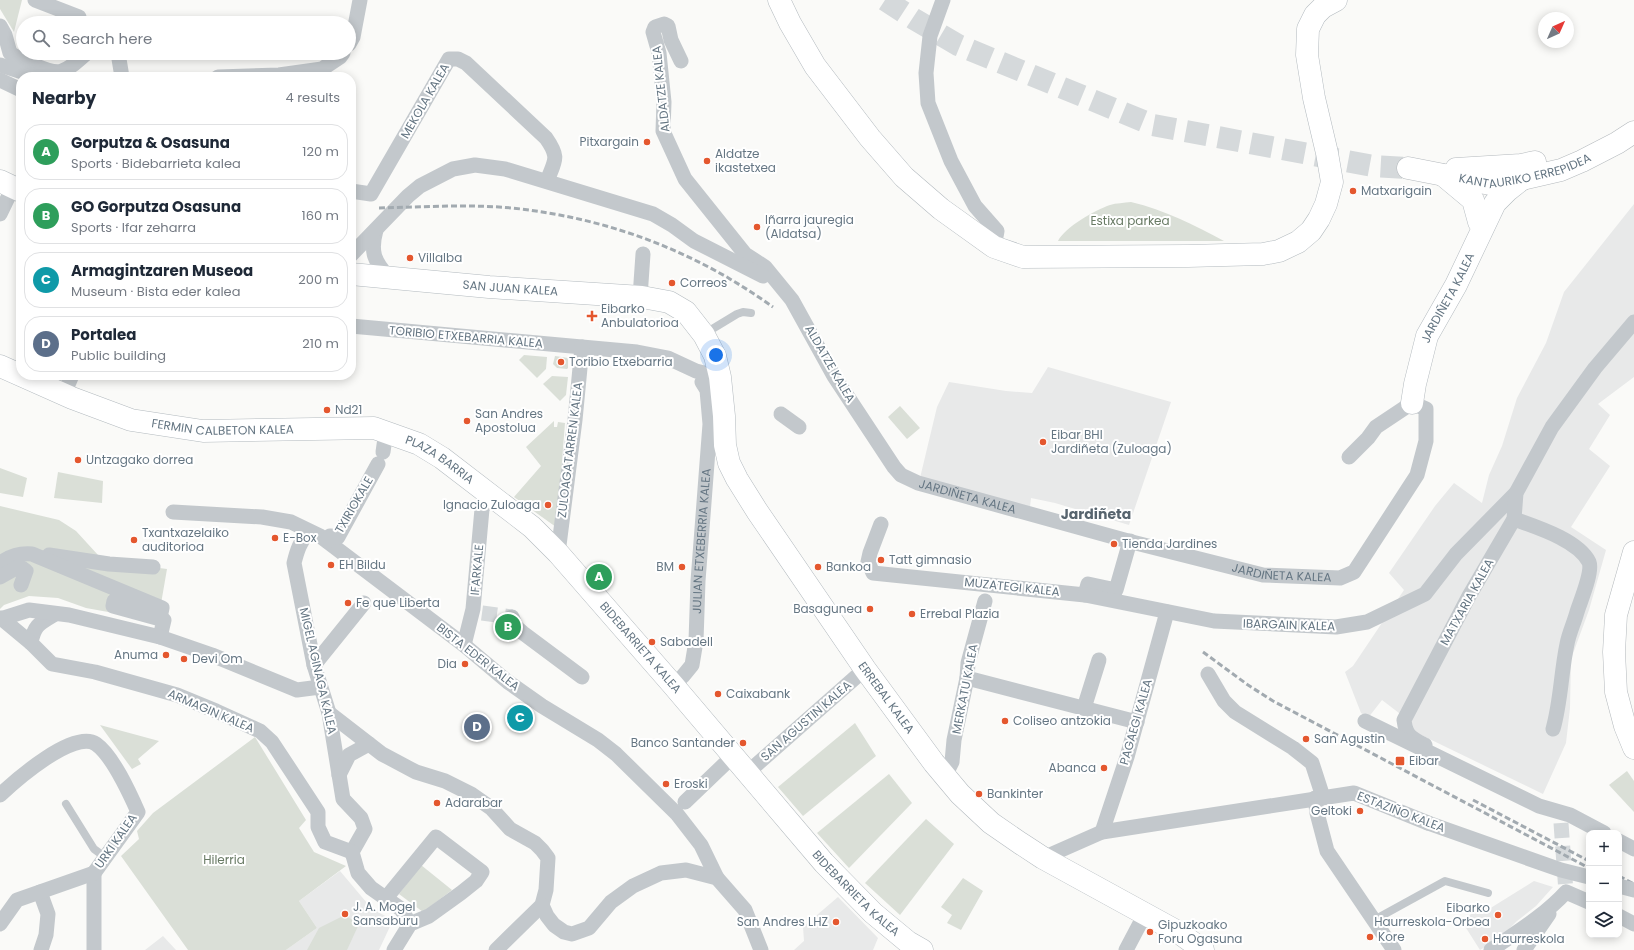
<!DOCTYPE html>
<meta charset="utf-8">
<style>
body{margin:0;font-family:Poppins,sans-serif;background:#f6f6f7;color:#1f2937}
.controls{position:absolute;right:12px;bottom:12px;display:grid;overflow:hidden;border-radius:8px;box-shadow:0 2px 10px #0003}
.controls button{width:36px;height:36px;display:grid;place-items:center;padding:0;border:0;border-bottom:1px solid #e0e1e3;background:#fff;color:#1f2937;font:20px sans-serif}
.compass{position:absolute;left:1538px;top:12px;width:36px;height:36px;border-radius:50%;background:#fff;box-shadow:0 2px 10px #0003;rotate:45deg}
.you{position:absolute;left:716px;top:355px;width:14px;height:14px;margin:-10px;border:3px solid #fff;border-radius:50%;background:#1a73e8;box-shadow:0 0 0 6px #1a73e833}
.badge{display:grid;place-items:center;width:26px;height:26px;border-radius:50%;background:#ea580c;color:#fff;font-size:13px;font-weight:700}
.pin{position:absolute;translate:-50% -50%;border:2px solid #fff;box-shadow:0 1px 4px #0006}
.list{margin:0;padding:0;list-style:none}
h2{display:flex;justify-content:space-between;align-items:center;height:52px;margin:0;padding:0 16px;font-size:17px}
h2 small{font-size:13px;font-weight:400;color:#747a83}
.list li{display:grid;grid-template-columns:26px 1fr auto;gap:12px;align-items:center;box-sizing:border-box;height:56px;margin:0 8px 8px;padding:0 8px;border:1px solid #e0e1e3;border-radius:16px}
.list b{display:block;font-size:15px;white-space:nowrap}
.list p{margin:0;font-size:13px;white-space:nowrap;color:#747a83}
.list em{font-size:13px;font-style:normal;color:#747a83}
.icon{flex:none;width:22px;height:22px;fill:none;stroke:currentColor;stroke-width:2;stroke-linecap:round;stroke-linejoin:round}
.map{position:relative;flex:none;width:1634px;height:950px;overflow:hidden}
.search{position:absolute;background:#fff;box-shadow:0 2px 10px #0003;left:16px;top:16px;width:340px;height:44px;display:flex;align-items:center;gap:10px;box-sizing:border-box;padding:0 14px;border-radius:22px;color:#747a83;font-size:15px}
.panel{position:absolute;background:#fff;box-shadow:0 2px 10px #0003;left:16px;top:72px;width:340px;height:308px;border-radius:16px}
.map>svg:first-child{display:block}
.built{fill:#e8e9e9}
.green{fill:#dadfd7}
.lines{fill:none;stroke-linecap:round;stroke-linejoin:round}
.street-tunnel{stroke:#d5d9db;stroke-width:15;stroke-dasharray:15 8;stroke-linecap:butt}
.highway-tunnel{stroke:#d5d9db;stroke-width:22;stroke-dasharray:22 11;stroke-linecap:butt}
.secondary-casing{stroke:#b3babf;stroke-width:23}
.highway-casing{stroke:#b4b9bd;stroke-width:23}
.lane{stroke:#c3c8cc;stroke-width:8}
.street{stroke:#c3c8cc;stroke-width:15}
.secondary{stroke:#fff;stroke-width:22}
.highway{stroke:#fff;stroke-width:22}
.rail{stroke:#a2aab0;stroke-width:3;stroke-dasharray:6 3;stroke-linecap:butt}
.street-bridge{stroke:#c3c8cc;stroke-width:15}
.poi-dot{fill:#e4572e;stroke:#fff;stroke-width:1.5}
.labels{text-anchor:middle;stroke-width:4;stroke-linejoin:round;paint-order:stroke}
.street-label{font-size:12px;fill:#657683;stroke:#fff}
.poi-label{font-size:12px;fill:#657683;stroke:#fff;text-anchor:start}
.park-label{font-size:12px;fill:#687a64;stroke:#fff}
.quarter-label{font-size:14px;font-weight:bold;fill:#57646e;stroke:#fff}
</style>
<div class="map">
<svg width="1634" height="950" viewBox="0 0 1634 950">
<rect width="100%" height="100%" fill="#fafaf8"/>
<g class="built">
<path d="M1634 204V377L1598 404 1610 415 1589 449 1610 466 1571 527 1606 550 1589 610 1571 659 1570 708 1566 743 1543 794 1415 732 1412 723 1382 700 1368 718 1361 713 1345 672 1353 666 1404 590 1389 573 1435 506 1454 483 1482 503 1489 475 1502 446 1517 398 1546 343 1564 292Z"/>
<path d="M1048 367 1171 402 1129 525 1055 503 1031 498 1030 507 920 478 937 407 949 382 1006 391 1032 393Z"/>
<path d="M340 871 372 909 393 920 379 950H286L317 928 299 901Z"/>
<path d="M1534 881 1553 887 1536 906 1517 921 1501 937 1480 950 1461 920 1485 906 1489 909Z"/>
<path d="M838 897 878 938 873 950H794L804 941 803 927Z"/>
<path d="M163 936 176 950H145Z"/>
</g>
<g class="green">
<path d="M0 0H22L14 32 0 9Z"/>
<path d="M1131 202C1165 210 1194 225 1224 241H1058C1065 227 1095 210 1110 205 1116 203 1124 203 1131 202Z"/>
<path d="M524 355 547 357 546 369 537 378 519 360Z"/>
<path d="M555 356 568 358V368L567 369 557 368 553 364Z"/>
<path d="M552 376 568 377 566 395 560 401 543 384Z"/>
<path d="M900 406 920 428 907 439 888 417Z"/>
<path d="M554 421V427H557L558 422 565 423 557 525 556 527 514 497 541 466 526 447Z"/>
<path d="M0 468 27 478 23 497 0 493Z"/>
<path d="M58 472 103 481 102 503 54 498Z"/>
<path d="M0 506 59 520 76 531 98 555 113 562 167 569 158 621 86 608 58 598 29 596 4 605 0 609Z"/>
<path d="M855 723 876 756 803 816 778 787Z"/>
<path d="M100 725 159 741 138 759 141 764 132 769Z"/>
<path d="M255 737 306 820 299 828 314 852 346 866 299 901 317 928 286 950H188L121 856 139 839 137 831 153 813Z"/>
<path d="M1627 771 1634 781V812L1609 785Z"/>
<path d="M889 774 912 803 849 868 817 833Z"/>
<path d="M926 819 954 844 900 915 865 883Z"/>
<path d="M421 865 452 890 423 912 399 894Z"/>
<path d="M963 878 983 891 961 930 947 923 952 915 941 907Z"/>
<path d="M345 915 359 924 347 950H307L319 928Z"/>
</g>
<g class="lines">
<g class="street-tunnel">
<path d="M482 613 512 617"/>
<path d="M1561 823 1566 892"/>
</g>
<path class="highway-tunnel" d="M885 0 914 19 958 45 1153 125 1373 166 1408 168"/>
<g class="secondary-casing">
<g id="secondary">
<path d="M779 0 790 23 815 66 870 138 904 177 941 209 994 247 1023 257 1188 256 1263 254 1279 251 1298 242 1311 231 1319 219 1326 204 1332 182 1327 153 1314 98 1307 55 1308 29 1315 15 1323 7 1336 0"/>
<path d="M1443 175 1473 200 1479 222"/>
<path d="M0 181 21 191"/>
<path id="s3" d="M351 274 489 287 642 297 669 302 686 312 704 335 715 356 720 377 724 416 725 445 729 463 737 479 757 511 865 669 934 763 960 794 991 823 1020 843 1043 858 1178 932 1203 950"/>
<path id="s4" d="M0 366 72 398 131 420 203 431 374 428 419 444 442 458 532 527 558 553 673 685 824 863 873 913 908 942 922 950"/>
<path id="s5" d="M1412 403 1415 384 1427 336 1456 285 1495 203 1507 191 1522 179"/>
</g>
</g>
<g class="highway-casing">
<g id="highway">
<path id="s6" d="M1408 168 1490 184 1522 179 1561 170 1582 161 1617 143 1634 132"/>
<path d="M1456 169 1521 165 1535 162"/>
<path d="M1634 552 1616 615 1614 652 1616 692 1625 726 1634 748"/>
</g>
</g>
<g class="lane">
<path d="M704 334 737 314 743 312 751 313"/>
<path d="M66 804 94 849 105 857"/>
<path d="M1374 920 1445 881 1488 893"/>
</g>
<g class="street">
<path d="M35 0 79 17"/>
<path d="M943 0 930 36 926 73 928 103 951 161 975 206 997 231 994 247"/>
<path d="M0 26 5 35 10 53C19 59 52 75 62 71 72 68 79 59 87 53"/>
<path d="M349 44 353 37 360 0"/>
<path d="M118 53 122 77"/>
<path id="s1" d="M681 61 671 40 668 26 664 24 655 27 653 32 659 53 664 102 663 131 685 179 745 254 765 267 792 300 834 376 894 467 901 475 918 483 1128 541 1263 575 1340 578 1354 572 1417 475 1426 441V409L1412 403 1376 427 1368 438 1349 457"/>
<path d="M0 65 38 77"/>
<path d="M218 77 279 75 322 69 340 57 343 53"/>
<path d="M0 80 21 90"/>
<path d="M351 191 371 194 449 59H458L466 63 546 138C560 158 555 160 547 181"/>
<path d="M0 214 13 187"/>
<path d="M376 230C370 252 374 261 389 278"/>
<path d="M351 255 408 196 420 186 453 169 475 165 505 169 653 214 672 225 694 241 763 276"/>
<path d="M640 297 643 254"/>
<path d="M351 326 637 352 668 358 696 371 720 377 707 390"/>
<path d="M64 394 72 375"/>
<path d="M781 414 799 427"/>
<path d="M383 452 386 431"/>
<path d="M173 512 262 517 291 522 320 536 464 645 508 682 542 706 598 740 616 754 677 814 701 845 717 878"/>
<path d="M1514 519C1536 527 1578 540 1589 562 1593 572 1580 602 1577 612 1574 623 1569 633 1567 644 1561 672 1561 701 1553 729"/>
<path d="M881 524 870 553 868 562 873 573 1085 595 1088 584 1116 590 1130 541"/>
<path d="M309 532C300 541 297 551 294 563L314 665 329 713 343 799 361 818 365 829 352 852"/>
<path d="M327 541 330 536 338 537 378 464"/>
<path d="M558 553 575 420 582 347"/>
<path d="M49 555 109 564 153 567"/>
<path d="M0 563C11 556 19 553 32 554L162 608 161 613 114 601 113 606 164 620 160 637"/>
<path d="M0 577 16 568H22L26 571 21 585"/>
<path d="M1085 595 1214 621 1336 627 1367 622 1425 594 1456 554 1516 493"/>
<path d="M55 614C40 623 34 625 31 643L52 664 95 672 177 695 216 711 260 731 272 742 318 812V827L325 842 352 852"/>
<path d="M512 617 516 627 523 633 582 677"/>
<path d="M1 618 31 643"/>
<path d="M0 619 29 610 69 615 160 637 212 655 297 690 320 687"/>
<path d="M464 645 473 609 482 509 490 495"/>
<path d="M314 665 364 603"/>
<path d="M1208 674 1224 701 1235 712 1293 748 1312 763 1323 797"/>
<path d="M967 678 1137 722"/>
<path id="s2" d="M673 685 683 676 692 665 696 641 698 581 710 424 707 390 702 382"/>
<path d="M1084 708 1099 660"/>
<path d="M329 713 382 754 416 772 445 781 471 794 491 808 510 829 535 843 542 850 548 858 546 890 542 905 496 950"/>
<path d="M1425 745C1411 738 1406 736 1404 720L1469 596 1514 519 1516 493 1552 427 1595 368 1634 322"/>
<path d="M747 773 865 669"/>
<path d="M339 775 349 755 369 744"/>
<path d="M945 776 952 762 954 740 967 678 968 663 985 601"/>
<path d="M0 795C16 780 74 729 96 744 113 756 130 794 138 812L94 873"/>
<path d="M1315 798 1317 813 1327 851 1394 950"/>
<path d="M685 802 733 756"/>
<path d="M1102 832 1127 757 1167 612"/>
<path d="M1619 841 1634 849"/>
<path d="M352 852 358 873 371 888 401 909 410 924"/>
<path d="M1043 858 1102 832 1354 793 1428 823"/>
<path d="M94 873V950"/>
<path d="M40 892 48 914 46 935 41 950"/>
<path d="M386 898 436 837 482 872 476 881 461 893 429 916 410 924 394 950"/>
<path d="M542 905 547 916 554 925 564 932 572 934 589 928 611 902 633 886 661 873 686 870 717 878 745 910 761 950"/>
<path d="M1619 916 1634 924"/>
<path d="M0 924 17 900 94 873"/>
<path d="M1126 950 1145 914"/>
<path d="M1491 950C1517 932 1545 915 1566 892L1589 902"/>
<path d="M1524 950 1549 914"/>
</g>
<use href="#secondary" class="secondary"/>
<use href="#highway" class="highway"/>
<g class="rail">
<path d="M379 208C423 207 468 204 512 208 608 218 695 251 773 307"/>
<path d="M1203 652 1248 685 1273 701 1589 868"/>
<path d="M1473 800 1589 861"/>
<path d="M1619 876 1634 884"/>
<path d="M1619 884 1634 892"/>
</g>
<g class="street-bridge">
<path d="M1365 721 1539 806 1570 815 1604 833"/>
<path d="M1428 823 1561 870 1589 877"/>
<path d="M1619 886 1634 890"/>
</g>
</g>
<g class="poi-dot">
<circle cx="647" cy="142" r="4"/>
<circle cx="707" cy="161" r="4"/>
<circle cx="1353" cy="191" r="4"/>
<circle cx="757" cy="227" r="4"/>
<circle cx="410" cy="258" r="4"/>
<circle cx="672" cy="283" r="4"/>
<path d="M590 310h4v4h4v4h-4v4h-4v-4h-4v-4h4z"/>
<circle cx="561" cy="362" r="4"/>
<circle cx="327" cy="410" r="4"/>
<circle cx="467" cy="421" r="4"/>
<circle cx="1043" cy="442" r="4"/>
<circle cx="78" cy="460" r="4"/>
<circle cx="548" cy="505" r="4"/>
<circle cx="275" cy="538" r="4"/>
<circle cx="134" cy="540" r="4"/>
<circle cx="1114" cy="544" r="4"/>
<circle cx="881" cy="560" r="4"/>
<circle cx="331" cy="565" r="4"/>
<circle cx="682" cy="567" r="4"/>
<circle cx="818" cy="567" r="4"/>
<circle cx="348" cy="603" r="4"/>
<circle cx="870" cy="609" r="4"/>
<circle cx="912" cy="614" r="4"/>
<circle cx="652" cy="642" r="4"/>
<circle cx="166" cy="655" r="4"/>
<circle cx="184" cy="659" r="4"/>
<circle cx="465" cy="664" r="4"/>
<circle cx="718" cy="694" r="4"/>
<circle cx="1005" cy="721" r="4"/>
<circle cx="1306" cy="739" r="4"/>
<circle cx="743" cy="743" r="4"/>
<rect x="1395" y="756" width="10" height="10" rx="2"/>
<circle cx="1104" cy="768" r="4"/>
<circle cx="666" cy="784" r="4"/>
<circle cx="979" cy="794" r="4"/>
<circle cx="437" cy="803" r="4"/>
<circle cx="1360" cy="811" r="4"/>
<circle cx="345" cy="914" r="4"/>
<circle cx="1498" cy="915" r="4"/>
<circle cx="836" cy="922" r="4"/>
<circle cx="1150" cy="932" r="4"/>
<circle cx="1370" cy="937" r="4"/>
<circle cx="1485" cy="939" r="4"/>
</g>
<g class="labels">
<g class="street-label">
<text transform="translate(661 89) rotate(-96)" y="4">ALDATZE KALEA</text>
<text transform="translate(425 101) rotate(-60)" y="4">MEKOLA KALEA</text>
<text dy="4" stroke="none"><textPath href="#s6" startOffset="120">KANTAURIKO ERREPIDEA</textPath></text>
<text dy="4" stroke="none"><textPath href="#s3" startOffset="160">SAN JUAN KALEA</textPath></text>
<text dy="4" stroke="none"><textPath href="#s5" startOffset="112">JARDIÑETA KALEA</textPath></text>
<text transform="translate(466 337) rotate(5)" y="4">TORIBIO ETXEBARRIA KALEA</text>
<text transform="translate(830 364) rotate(60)" y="4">ALDATZE KALEA</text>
<text dy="4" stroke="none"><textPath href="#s4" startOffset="234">FERMIN CALBETON KALEA</textPath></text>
<text transform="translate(570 450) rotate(-83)" y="4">ZULOAGATARREN KALEA</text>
<text dy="4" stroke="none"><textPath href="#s4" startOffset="459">PLAZA BARRIA</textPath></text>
<text dy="4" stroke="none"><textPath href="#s1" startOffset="649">JARDIÑETA KALEA</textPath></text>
<text transform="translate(354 505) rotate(-60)" y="4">TXIRIOKALE</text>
<text dy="4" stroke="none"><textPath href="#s2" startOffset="152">JULIAN ETXEBERRIA KALEA</textPath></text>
<text transform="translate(477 570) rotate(-85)" y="4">IFARKALE</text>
<text dy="4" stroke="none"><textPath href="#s1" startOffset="973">JARDIÑETA KALEA</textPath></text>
<text transform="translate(1012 587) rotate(6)" y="4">MUZATEGI KALEA</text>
<text transform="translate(1467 602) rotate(-61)" y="4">MATXARIA KALEA</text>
<text transform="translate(1289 625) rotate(2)" y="4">IBARGAIN KALEA</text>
<text dy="4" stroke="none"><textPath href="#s4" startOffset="736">BIDEBARRIETA KALEA</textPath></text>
<text transform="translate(478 657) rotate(38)" y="4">BISTA EDER KALEA</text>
<text transform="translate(318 671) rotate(77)" y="4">MIGEL AGINAGA KALEA</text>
<text transform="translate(965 689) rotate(-79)" y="4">MERKATU KALEA</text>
<text dy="4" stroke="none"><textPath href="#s3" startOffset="783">ERREBAL KALEA</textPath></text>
<text transform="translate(211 711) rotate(23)" y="4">ARMAGIN KALEA</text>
<text transform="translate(806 721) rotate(-41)" y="4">SAN AGUSTIN KALEA</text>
<text transform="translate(1136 722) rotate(-74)" y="4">PAGAEGI KALEA</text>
<text transform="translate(1401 812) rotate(21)" y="4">ESTAZIÑO KALEA</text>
<text transform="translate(116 841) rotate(-55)" y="4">URKI KALEA</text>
<text dy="4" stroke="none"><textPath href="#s4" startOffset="1063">BIDEBARRIETA KALEA</textPath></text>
</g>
<g class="poi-label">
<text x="639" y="146" text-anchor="end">Pitxargain</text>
<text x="715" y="158">Aldatze<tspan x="715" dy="14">ikastetxea</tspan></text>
<text x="1361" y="195">Matxarigain</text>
<text x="765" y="224">Iñarra jauregia<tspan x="765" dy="14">(Aldatsa)</tspan></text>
<text x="418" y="262">Villalba</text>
<text x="680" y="287">Correos</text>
<text x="601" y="313">Eibarko<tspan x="601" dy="14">Anbulatorioa</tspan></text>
<text x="569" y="366">Toribio Etxebarria</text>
<text x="335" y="414">Nd21</text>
<text x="475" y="418">San Andres<tspan x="475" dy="14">Apostolua</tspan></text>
<text x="1051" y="439">Eibar BHI<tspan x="1051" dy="14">Jardiñeta (Zuloaga)</tspan></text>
<text x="86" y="464">Untzagako dorrea</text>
<text x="540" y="509" text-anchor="end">Ignacio Zuloaga</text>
<text x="142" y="537">Txantxazelaiko<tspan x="142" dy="14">auditorioa</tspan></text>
<text x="283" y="542">E-Box</text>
<text x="1122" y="548">Tienda Jardines</text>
<text x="889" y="564">Tatt gimnasio</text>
<text x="339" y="569">EH Bildu</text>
<text x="674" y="571" text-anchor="end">BM</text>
<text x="826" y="571">Bankoa</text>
<text x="356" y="607">Fe que Liberta</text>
<text x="862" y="613" text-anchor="end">Basagunea</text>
<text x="920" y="618">Errebal Plazia</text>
<text x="660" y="646">Sabadell</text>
<text x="158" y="659" text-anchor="end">Anuma</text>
<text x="192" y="663">Devi Om</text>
<text x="457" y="668" text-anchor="end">Dia</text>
<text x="726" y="698">Caixabank</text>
<text x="1013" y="725">Coliseo antzokia</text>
<text x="1314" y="743">San Agustin</text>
<text x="735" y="747" text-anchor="end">Banco Santander</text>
<text x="1409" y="765">Eibar</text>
<text x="1096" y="772" text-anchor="end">Abanca</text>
<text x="674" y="788">Eroski</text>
<text x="987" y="798">Bankinter</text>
<text x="445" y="807">Adarabar</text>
<text x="1352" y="815" text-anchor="end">Geltoki</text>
<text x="353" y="911">J. A. Mogel<tspan x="353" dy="14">Sansaburu</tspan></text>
<text x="1490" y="912" text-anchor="end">Eibarko<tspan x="1490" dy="14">Haurreskola-Orbea</tspan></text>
<text x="828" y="926" text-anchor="end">San Andres LHZ</text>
<text x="1158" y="929">Gipuzkoako<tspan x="1158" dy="14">Foru Ogasuna</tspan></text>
<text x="1378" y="941">Kore</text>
<text x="1493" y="943">Haurreskola</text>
</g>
<g class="park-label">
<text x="1130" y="225">Estixa parkea</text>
<text x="224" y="864">Hilerria</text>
</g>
<g class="quarter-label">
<text x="1096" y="519">Jardiñeta</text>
</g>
</g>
</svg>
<div class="controls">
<button>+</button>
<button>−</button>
<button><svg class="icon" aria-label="layers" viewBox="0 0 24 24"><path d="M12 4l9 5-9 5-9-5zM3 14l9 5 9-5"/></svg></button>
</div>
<svg class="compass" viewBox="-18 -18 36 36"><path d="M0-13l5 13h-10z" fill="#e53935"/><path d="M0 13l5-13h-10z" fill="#747a83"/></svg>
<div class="you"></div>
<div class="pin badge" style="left:599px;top:577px;background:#2e9e5b">A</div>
<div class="pin badge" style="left:508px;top:627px;background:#2e9e5b">B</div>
<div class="pin badge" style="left:520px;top:718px;background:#0f9aa8">C</div>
<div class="pin badge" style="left:477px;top:727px;background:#5c6f8a">D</div>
<div class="search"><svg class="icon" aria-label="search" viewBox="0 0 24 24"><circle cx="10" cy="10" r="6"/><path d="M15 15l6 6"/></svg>Search here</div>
<section class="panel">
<h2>Nearby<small>4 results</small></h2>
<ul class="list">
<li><span class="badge" style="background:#2e9e5b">A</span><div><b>Gorputza &amp; Osasuna</b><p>Sports · Bidebarrieta kalea</p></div><em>120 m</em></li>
<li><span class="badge" style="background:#2e9e5b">B</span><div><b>GO Gorputza Osasuna</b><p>Sports · Ifar zeharra</p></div><em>160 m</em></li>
<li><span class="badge" style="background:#0f9aa8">C</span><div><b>Armagintzaren Museoa</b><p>Museum · Bista eder kalea</p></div><em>200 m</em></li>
<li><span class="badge" style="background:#5c6f8a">D</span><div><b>Portalea</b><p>Public building</p></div><em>210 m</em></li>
</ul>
</section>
</div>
